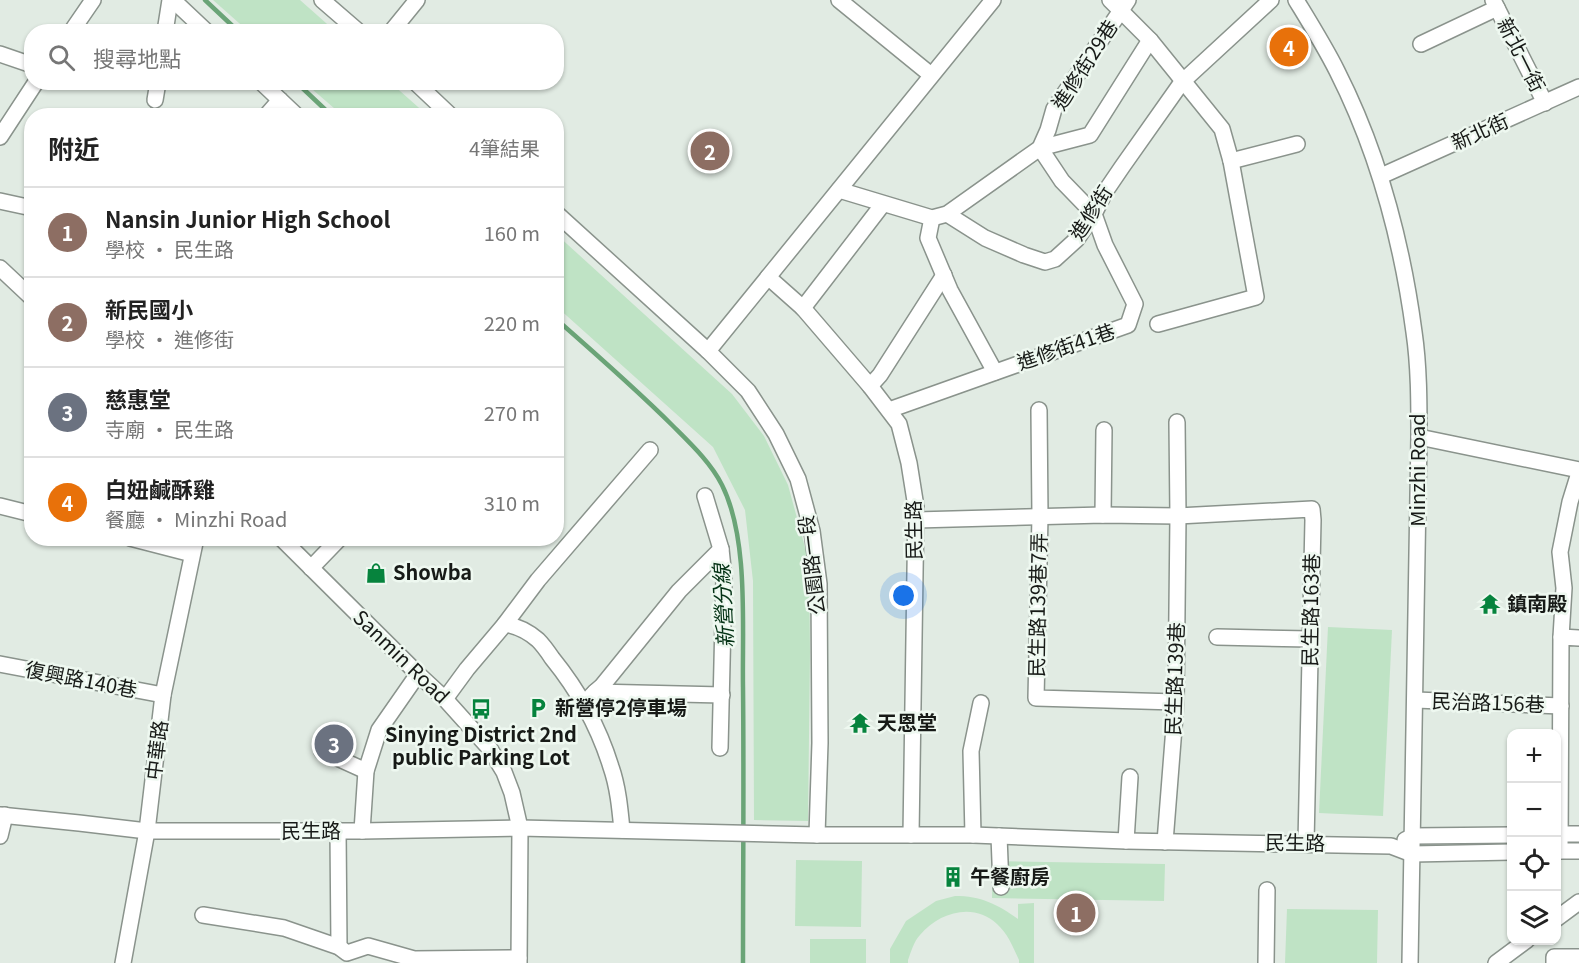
<!DOCTYPE html>
<html lang="zh-TW">
<meta charset="utf-8">
<style>
body{margin:0;font-family:Georgia,"Noto Sans TC",serif;background:#f6f6f6;color:#222}
.controls{position:absolute;right:18px;bottom:18px;display:grid;overflow:hidden;border-radius:12px;box-shadow:0 2px 4px #0004}
.controls button{width:54px;height:54px;display:grid;place-items:center;padding:0;border:0;border-bottom:2px solid #e0e0e0;background:#fff;color:#222;font:30px sans-serif}
.you{position:absolute;left:904px;top:596px;width:21px;height:21px;margin:-15px;border:4px solid #fff;border-radius:50%;background:#1a73e8;box-shadow:0 0 0 9px #1a73e833}
.badge{display:grid;place-items:center;width:39px;height:39px;border-radius:50%;background:#db2777;color:#fff;font-size:20px;font-weight:700}
.pin{position:absolute;translate:-50% -50%;border:3px solid #fff;box-shadow:0 2px 6px #0006}
.list{margin:0;padding:0;list-style:none}
h2{display:flex;justify-content:space-between;align-items:center;height:78px;margin:0;padding:0 24px;font-size:26px}
h2 small{font-size:20px;font-weight:400;color:#767676}
.list li{display:grid;grid-template-columns:39px 1fr auto;gap:18px;align-items:center;box-sizing:border-box;height:90px;padding:0 24px;border-top:2px solid #e0e0e0}
.list b{display:block;font-size:22px;white-space:nowrap}
.list p{margin:0;font-size:20px;white-space:nowrap;color:#767676}
.list em{font-size:20px;font-style:normal;color:#767676}
.icon{flex:none;width:33px;height:33px;fill:none;stroke:currentColor;stroke-width:2;stroke-linecap:round;stroke-linejoin:round}
.map{position:relative;flex:none;width:1579px;height:963px;overflow:hidden}
.search{position:absolute;background:#fff;box-shadow:0 2px 4px #0004;left:24px;top:24px;width:540px;height:66px;display:flex;align-items:center;gap:15px;box-sizing:border-box;padding:0 21px;border-radius:24px;color:#767676;font-size:22px}
.panel{position:absolute;background:#fff;box-shadow:0 2px 4px #0004;left:24px;top:108px;width:540px;height:438px;border-radius:24px}
.map>svg:first-child{display:block}
.green{fill:#bfe3c5}
.lines{fill:none;stroke-linecap:round;stroke-linejoin:round}
.stream{stroke:#6aa477;stroke-width:4.5}
.minor-casing{stroke:#8a938c;stroke-width:18}
.minor{stroke:#fff;stroke-width:15}
.labels{text-anchor:middle;stroke-width:5;stroke-linejoin:round;paint-order:stroke}
.street-label{font-size:20px;fill:#171a17;stroke:#eef8f0}
.poi-label{font-size:20px;font-weight:bold;fill:#171a17;stroke:#eef8f0;text-anchor:start}
.water-label{font-size:21px;font-style:italic;fill:#063417;stroke:#eef8f0}
</style>
<div class="map">
<svg width="1579" height="963" viewBox="0 0 1579 963">
<rect width="100%" height="100%" fill="#e1ebe3"/>
<g class="green">
<path d="M213 0H300L335 31H248Z"/>
<path d="M305 83H391L427 115H342Z"/>
<path d="M556 234 732 394 764 436 788 485 809 562 810 652 808 821 754 820 753 581 745 510 713 447 557 307Z"/>
<path d="M1328 627 1392 630 1383 816 1319 813Z"/>
<path d="M796 860 862 861 861 927 795 926Z"/>
<path d="M993 861 1165 864 1164 901 992 898Z"/>
<path d="M955 896C981 896 997 904 1018 919V904L1034 903V963H1019V960C1013 947 1008 934 997 924 974 902 939 912 920 935 914 941 911 952 908 960V963H890V949L906 921 936 901Z"/>
<path d="M1287 909 1378 910 1377 963H1285Z"/>
<rect x="810" y="939" width="56" height="24"/>
</g>
<g class="lines">
<g class="stream">
<path d="M205 0 239 32"/>
<path d="M296 82 332 116"/>
<path d="M556 319C596 354 636 389 673 426 691 444 711 463 722 485 749 539 742 627 743 687 744 779 743 871 743 963"/>
</g>
<g class="minor-casing">
<g id="minor">
<path d="M173 0 207 32"/>
<path d="M322 0 359 32"/>
<path d="M839 0 931 75"/>
<path d="M1110 0 1150 40 1222 129 1231 161 1256 297 1158 324"/>
<path d="M1296 0C1310 23 1325 47 1337 71 1378 152 1402 242 1414 332 1419 366 1419 402 1419 437L1410 963"/>
<path d="M1493 0 1545 103"/>
<path d="M71 32 93 0"/>
<path d="M165 32 170 0"/>
<path d="M391 32 417 0"/>
<path d="M1421 44 1497 8"/>
<path d="M0 54 32 65"/>
<path d="M261 82 297 116"/>
<path d="M415 82 451 116"/>
<path d="M155 100 158 82"/>
<path d="M266 116 280 100"/>
<path d="M0 137 36 82"/>
<path d="M1231 161 1297 144"/>
<path d="M1381 176 1579 87"/>
<path d="M839 190 932 218 947 214 1040 148 1048 130 1054 109 1128 0"/>
<path d="M0 201 32 208"/>
<path d="M556 213 708 351 748 391 776 434 798 479 812 531 819 584 820 743 817 835"/>
<path d="M947 214 985 238 1024 255 1045 262 1055 259 1077 239 1094 214 1105 192 1122 167 1182 82 1271 0"/>
<path d="M932 218 928 238 950 290 995 372"/>
<path d="M0 268 32 298"/>
<path d="M768 277 803 308 870 386 899 424 909 463 916 507 911 835"/>
<path d="M803 308 883 204"/>
<path d="M708 351 993 0"/>
<path d="M870 386 880 375 944 275"/>
<path d="M889 410 1128 325 1135 304 1105 245 1094 214 1062 181 1040 148 1090 135 1150 40"/>
<path d="M1039 410 1040 516 1036 698 1176 702"/>
<path d="M1419 437 1579 470"/>
<path d="M705 496 721 549 724 578 720 748"/>
<path d="M0 506 32 514"/>
<path d="M1103 515 1104 430"/>
<path d="M916 520 1103 515 1178 516 1312 509 1313 520 1306 843"/>
<path d="M130 538 192 554"/>
<path d="M281 538 418 674 445 699 490 749 504 772 512 793 520 828 519 963"/>
<path d="M311 568 340 538"/>
<path d="M505 624 538 580 650 450"/>
<path d="M1217 637 1310 639"/>
<path d="M1561 637 1564 588 1560 552 1570 502 1579 473"/>
<path d="M0 664 163 695"/>
<path d="M595 692 602 686 679 591 721 549"/>
<path d="M591 696 595 692 722 695"/>
<path d="M445 699 467 669 505 624C517 626 529 632 538 640 543 645 548 652 552 658 578 690 599 728 611 767 618 787 620 809 622 830"/>
<path d="M1416 700 1561 706"/>
<path d="M322 751 366 771"/>
<path d="M0 815 79 823 147 831H362L520 828 817 835H973L1126 841 1391 846 1412 854 1512 852"/>
<path d="M338 830 339 947"/>
<path d="M362 831 366 771 379 730 418 674"/>
<path d="M1556 834H1579"/>
<path d="M973 835 971 751 981 703"/>
<path d="M0 836 5 815"/>
<path d="M999 836 1001 887"/>
<path d="M1405 840 1413 836 1512 835"/>
<path d="M1126 841 1130 777"/>
<path d="M1165 842 1176 702 1178 516 1177 422"/>
<path d="M1556 851H1579"/>
<path d="M1560 851 1561 637 1579 638"/>
<path d="M203 915 284 928 339 947 347 953 368 946 414 959 519 958"/>
<path d="M1556 919 1579 902"/>
<path d="M123 963 147 831 163 695 196 538"/>
<path d="M1266 963 1267 890"/>
<path d="M1496 963 1527 940"/>
<path d="M1554 963V957H1579"/>
</g>
</g>
<use href="#minor" class="minor"/>
</g>
<defs>
<g id="shop-bare" transform="scale(1.62)"><path d="M-5-2.5h2.3a2.7 3.5 0 0 1 5.4 0H5L5.5 6h-11ZM-1.5-2.5h3a1.5 2.3 0 0 0-3 0Z" fill="#06833d" stroke="#eef8f0" stroke-width="2.5" paint-order="stroke"/></g>
<g id="temple-bare" transform="scale(1.62)"><path d="M0-6L5-2H3V0L6.5 2.5H4V6H1.5V3h-3V6H-4V2.5H-6.5L-3 0V-2H-5Z" fill="#06833d" stroke="#eef8f0" stroke-width="2.5" paint-order="stroke"/></g>
<g id="parking-bare" transform="scale(1.62)"><path d="M-3.5-5.5H1a3.5 3.5 0 0 1 0 7H-1V5.5H-3.5ZM-1-3.4V-.6H.8a1.4 1.4 0 0 0 0-2.8Z" fill="#06833d" stroke="#eef8f0" stroke-width="2.5" paint-order="stroke"/></g>
<g id="bus-bare" transform="scale(1.62)"><path d="M-5-6H5V4H4V6H2V4H-2V6H-4V4H-5ZM-3.5-4V0h7V-4ZM-3.5 1.2v1.5H-2V1.2ZM2 1.2v1.5H3.5V1.2Z" fill="#06833d" stroke="#eef8f0" stroke-width="2.5" paint-order="stroke"/></g>
<g id="building-bare" transform="scale(1.62)"><path d="M-4-6H4V6H1V3H-1V6H-4ZM-2.5-4.3h1.7v1.8h-1.7ZM.8-4.3h1.7v1.8H.8ZM-2.5-1h1.7V.8h-1.7ZM.8-1h1.7V.8H.8Z" fill="#06833d" stroke="#eef8f0" stroke-width="2.5" paint-order="stroke"/></g>
</defs>
<g fill-rule="evenodd">
<use href="#shop-bare" x="376" y="573"/>
<use href="#temple-bare" x="1490" y="604"/>
<use href="#parking-bare" x="538" y="708"/>
<use href="#bus-bare" x="481" y="709"/>
<use href="#temple-bare" x="860" y="723"/>
<use href="#building-bare" x="953" y="877"/>
</g>
<g class="labels">
<g class="street-label">
<text transform="translate(1521 55) rotate(63)" y="7">新北一街</text>
<text transform="translate(1085 65) rotate(-57)" y="7">進修街29巷</text>
<text transform="translate(1480 132) rotate(-24)" y="7">新北街</text>
<text transform="translate(1091 213) rotate(-57)" y="7">進修街</text>
<text transform="translate(1066 347) rotate(-19)" y="7">進修街41巷</text>
<text transform="translate(1418 470) rotate(-90)" y="7">Minzhi Road</text>
<text transform="translate(914 530) rotate(-91)" y="7">民生路</text>
<text transform="translate(812 565) rotate(-97)" y="7">公園路一段</text>
<text transform="translate(1038 605) rotate(-89)" y="7">民生路139巷7弄</text>
<text transform="translate(1311 610) rotate(-89)" y="7">民生路163巷</text>
<text transform="translate(401 657) rotate(44)" y="7">Sanmin Road</text>
<text transform="translate(1175 679) rotate(-88)" y="7">民生路139巷</text>
<text transform="translate(81 680) rotate(11)" y="7">復興路140巷</text>
<text transform="translate(1488 703) rotate(2)" y="7">民治路156巷</text>
<text transform="translate(157 750) rotate(-83)" y="7">中華路</text>
<text x="311" y="838">民生路</text>
<text transform="translate(1295 843) rotate(1)" y="7">民生路</text>
</g>
<g class="poi-label">
<text x="393" y="580">Showba</text>
<text x="1507" y="611">鎮南殿</text>
<text x="555" y="715">新營停2停車場</text>
<text x="877" y="730">天恩堂</text>
<text x="481" y="742" text-anchor="middle">Sinying District 2nd<tspan x="481" dy="23">public Parking Lot</tspan></text>
<text x="970" y="884">午餐廚房</text>
</g>
<g class="water-label">
<text transform="translate(724 606) rotate(-93)" y="7">新營分線</text>
</g>
</g>
</svg>
<div class="controls">
<button>+</button>
<button>−</button>
<button><svg class="icon" aria-label="locate" viewBox="0 0 24 24"><circle cx="12" cy="12" r="6"/><path d="M12 2v4M12 18v4M2 12h4M18 12h4"/></svg></button>
<button><svg class="icon" aria-label="layers" viewBox="0 0 24 24"><path d="M12 4l9 5-9 5-9-5zM3 14l9 5 9-5"/></svg></button>
</div>
<div class="you"></div>
<div class="pin badge" style="left:1076px;top:913px;background:#8d6e63">1</div>
<div class="pin badge" style="left:710px;top:151px;background:#8d6e63">2</div>
<div class="pin badge" style="left:334px;top:744px;background:#6b7280">3</div>
<div class="pin badge" style="left:1289px;top:47px;background:#e8710a">4</div>
<div class="search"><svg class="icon" aria-label="search" viewBox="0 0 24 24"><circle cx="10" cy="10" r="6"/><path d="M15 15l6 6"/></svg>搜尋地點</div>
<section class="panel">
<h2>附近<small>4筆結果</small></h2>
<ul class="list">
<li><span class="badge" style="background:#8d6e63">1</span><div><b>Nansin Junior High School</b><p>學校 · 民生路</p></div><em>160 m</em></li>
<li><span class="badge" style="background:#8d6e63">2</span><div><b>新民國小</b><p>學校 · 進修街</p></div><em>220 m</em></li>
<li><span class="badge" style="background:#6b7280">3</span><div><b>慈惠堂</b><p>寺廟 · 民生路</p></div><em>270 m</em></li>
<li><span class="badge" style="background:#e8710a">4</span><div><b>白妞鹹酥雞</b><p>餐廳 · Minzhi Road</p></div><em>310 m</em></li>
</ul>
</section>
</div>
